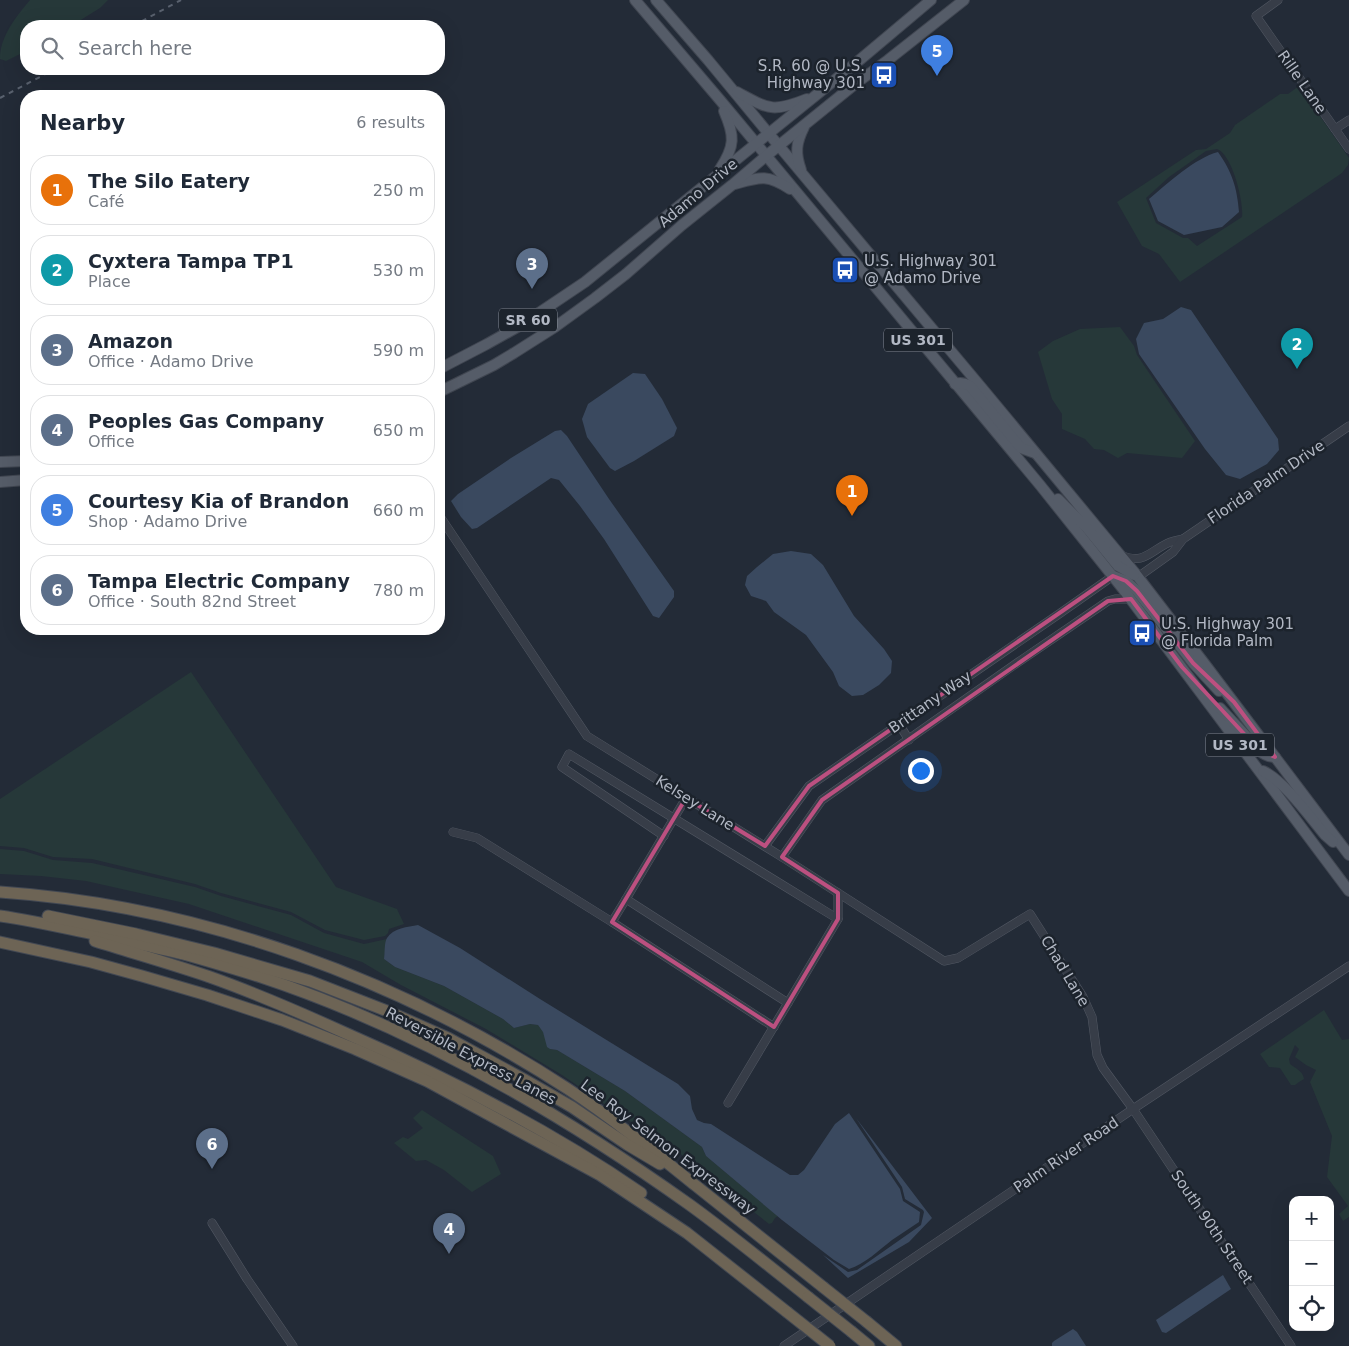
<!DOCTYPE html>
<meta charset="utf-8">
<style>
body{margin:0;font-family:"DejaVu Sans",sans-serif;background:#f2f2f3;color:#1f2937}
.controls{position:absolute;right:15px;bottom:15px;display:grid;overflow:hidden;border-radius:10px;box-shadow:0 5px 20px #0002}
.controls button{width:45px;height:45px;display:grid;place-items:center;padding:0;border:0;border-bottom:1px solid #e0e1e3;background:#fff;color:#1f2937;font:25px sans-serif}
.you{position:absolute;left:920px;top:770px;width:18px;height:18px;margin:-12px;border:4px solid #fff;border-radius:50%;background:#1a73e8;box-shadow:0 0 0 8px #1a73e833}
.badge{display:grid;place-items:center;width:32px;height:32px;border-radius:50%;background:#0f766e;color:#fff;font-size:16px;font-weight:700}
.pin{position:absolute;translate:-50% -41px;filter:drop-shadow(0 1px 2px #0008)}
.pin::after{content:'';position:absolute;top:26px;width:18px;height:15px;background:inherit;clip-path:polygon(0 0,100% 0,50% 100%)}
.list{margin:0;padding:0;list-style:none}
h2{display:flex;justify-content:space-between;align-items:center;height:65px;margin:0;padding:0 20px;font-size:21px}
h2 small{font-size:16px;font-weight:400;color:#747a83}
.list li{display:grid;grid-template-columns:32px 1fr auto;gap:15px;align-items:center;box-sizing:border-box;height:70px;margin:0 10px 10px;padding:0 10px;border:1px solid #e0e1e3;border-radius:20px}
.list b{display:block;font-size:19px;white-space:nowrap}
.list p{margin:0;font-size:16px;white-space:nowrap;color:#747a83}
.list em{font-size:16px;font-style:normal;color:#747a83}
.icon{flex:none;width:28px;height:28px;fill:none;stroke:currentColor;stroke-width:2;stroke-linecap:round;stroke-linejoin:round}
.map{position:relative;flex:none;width:1349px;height:1346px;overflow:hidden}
.search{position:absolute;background:#fff;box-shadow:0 5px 20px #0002;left:20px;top:20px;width:425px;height:55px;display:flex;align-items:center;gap:12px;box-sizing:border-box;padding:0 18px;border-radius:20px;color:#747a83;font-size:19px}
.panel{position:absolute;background:#fff;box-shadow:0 5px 20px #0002;left:20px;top:90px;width:425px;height:545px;border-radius:20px}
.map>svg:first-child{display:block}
.green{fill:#263839;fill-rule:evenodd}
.water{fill:#3a495f}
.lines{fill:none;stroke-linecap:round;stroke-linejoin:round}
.minor-casing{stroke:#525863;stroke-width:9}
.major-casing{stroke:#404651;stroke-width:12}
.highway-casing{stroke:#424853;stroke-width:13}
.minor{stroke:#373d48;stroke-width:8}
.major{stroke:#555c68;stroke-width:10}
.highway{stroke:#6d6455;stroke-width:11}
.rail{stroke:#59616e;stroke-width:2;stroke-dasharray:5 5;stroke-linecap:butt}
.highway-bridge-casing{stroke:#424853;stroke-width:13;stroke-linecap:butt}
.highway-bridge{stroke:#6d6455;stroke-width:11}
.marked{fill:none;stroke:#bc5080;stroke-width:4;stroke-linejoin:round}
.labels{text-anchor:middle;stroke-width:5;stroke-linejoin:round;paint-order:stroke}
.shield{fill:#1c232c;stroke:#858b96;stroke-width:1}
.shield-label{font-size:14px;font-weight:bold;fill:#b2b8c4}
.poi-label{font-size:15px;fill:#b2b8c4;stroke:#1c232c;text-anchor:start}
.street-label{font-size:15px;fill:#b2b8c4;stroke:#1c232c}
</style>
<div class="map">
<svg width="1349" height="1346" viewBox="0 0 1349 1346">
<rect width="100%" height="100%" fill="#232b37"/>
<g class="green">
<path d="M30 0H108L100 8 71 26H26V51L6 61 0 59C0 36 16 17 30 0Z"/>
<path d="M1299 86 1349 158 1348 165 1342 173 1180 282 1159 254 1142 246 1117 202 1196 150 1206 149 1230 133 1235 125 1280 94H1288ZM1217 149C1232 154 1244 202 1242 217L1197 246 1188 238H1183L1156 223 1146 198 1169 177 1206 151Z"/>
<path d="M1120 327 1134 346 1137 355 1195 441 1182 458 1127 453 1118 458 1104 450 1094 449 1085 439 1062 429V414L1052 399 1038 352 1053 341 1080 329Z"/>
<path d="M191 672 336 887 397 909 404 924 389 929 388 933 385 936 364 940 325 930 291 912 221 893 195 884 92 859 53 857 24 848 0 846V799Z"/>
<path d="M0 849 24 851 53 860 92 863 195 887 221 896 291 915 324 933 364 944 387 939 384 959 395 967 444 986 503 1019 514 1028 530 1024 538 1025 543 1031 550 1049 557 1050 625 1091 702 1147 706 1156 778 1216 775 1218 772 1223 769 1224 678 1152 625 1118 562 1075 486 1029 401 985 362 962 189 904 86 881 41 876 0 874Z"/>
<path d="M1324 1010 1342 1040 1349 1039V1217L1343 1221 1339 1214 1348 1206 1327 1177 1332 1136 1310 1082 1316 1070 1306 1065 1295 1057 1299 1049 1295 1045 1289 1059 1290 1064C1296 1069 1303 1071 1304 1079L1299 1082 1295 1085H1291L1280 1068 1269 1067 1260 1054Z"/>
<path d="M422 1110 493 1156 501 1174 472 1192 444 1170 426 1160 416 1161 394 1143 403 1137 408 1139 423 1128 413 1118Z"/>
</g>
<g class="water">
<path d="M1218 152C1232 172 1237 187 1239 212L1222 227 1184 235 1158 221 1149 199C1168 183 1195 158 1218 152Z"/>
<path d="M1181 307 1191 310 1278 439 1279 450 1267 464 1240 479 1226 475 1205 449 1139 354 1136 339 1144 323 1163 319Z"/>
<path d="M633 373 645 374 662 399 677 428 674 436 634 461 615 471 610 468 587 437 582 419 588 404Z"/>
<path d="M561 430 567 436 609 499 674 591V597L659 618 653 616 604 539 580 506 559 480 551 478 477 528 472 529 461 517 451 501 458 494 511 458 555 431Z"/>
<path d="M791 551 811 554 823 565 854 616 884 649 892 661 891 673 879 685 863 695 852 696 839 686 833 672 806 635 774 612 766 601 751 596 745 585 747 576 757 567 773 554Z"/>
<path d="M418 925 460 948 540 999 678 1084 690 1096 692 1109 697 1120 704 1123 711 1124 790 1175H798L804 1170 835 1124 849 1113 900 1189 903 1201 920 1212 919 1222C910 1228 901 1234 892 1240 879 1250 865 1264 849 1269L834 1260 782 1220 706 1156 702 1147 625 1091 557 1050 550 1049 547 1047 543 1032 538 1025 530 1024 514 1028 503 1019 444 986 395 967 384 959C385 953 384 943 387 938 393 928 408 927 418 925Z"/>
<path d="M856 1118 932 1218 909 1242 848 1278 823 1255 848 1272 857 1270 921 1225 924 1212 923 1210 905 1199 902 1187Z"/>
<path d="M1223 1275 1231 1289 1172 1329 1166 1333 1162 1332 1156 1320Z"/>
<path d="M1073 1329 1077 1332 1086 1346H1052V1343L1054 1341Z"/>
</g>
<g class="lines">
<g class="minor-casing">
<g id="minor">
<path d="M1278 0 1256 16 1349 149"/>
<path d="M1335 129 1349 120"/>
<path d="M439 515 587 736 782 857 944 961 958 958 1030 914 1083 997 1092 1017 1097 1055 1103 1068 1133 1109 1291 1346"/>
<path d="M1121 555C1143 565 1149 552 1168 543 1172 541 1178 540 1183 539"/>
<path d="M1138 577 1173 552 1183 539 1349 426"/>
<path d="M899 724 909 740"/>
<path d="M686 798 626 899 788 1003 838 919V893"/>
<path d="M453 832 477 838 612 922"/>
<path d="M664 836 562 767 569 754 838 919"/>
<path d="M765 846 809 786 1059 614 1113 576"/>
<path d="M782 857 822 800 1017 663 1108 601 1115 599H1131"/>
<path d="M626 899 612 922 774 1027"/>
<path d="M728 1103 788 1003"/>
<path d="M212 1223 247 1279 293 1346"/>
<path d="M784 1346 1133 1109 1349 966"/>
</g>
</g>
<g class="major-casing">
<g id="major">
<path d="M635 0 720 100 1040 485 1123 589 1349 891"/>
<path d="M656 0 708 60 769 134 981 387 1135 573 1204 663 1349 855"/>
<path d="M737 92C769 109 772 113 807 99"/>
<path d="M720 169C735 146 735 136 724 111"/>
<path d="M801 170C795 153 796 143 804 127"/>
<path d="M735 184C760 177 767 174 790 189"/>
<path d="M439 369 487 344 521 325 585 282 862 58 931 0"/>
<path d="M955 384C961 382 965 383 970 386L1021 448 1035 453"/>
<path d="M439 392 494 365 514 353 555 327 595 298 626 274 682 225 732 185 766 156 855 84 888 60 964 0"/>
<path d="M0 462 26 461"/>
<path d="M0 482 26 480"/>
<path d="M1058 499 1087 528 1118 566 1134 575"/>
<path d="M1113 576 1126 581 1137 591 1193 663 1219 691"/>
<path d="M1220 708 1259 750C1264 755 1268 757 1275 757"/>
<path d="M1263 771C1283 780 1310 817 1325 835L1333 842"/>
</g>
</g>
<g class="highway-casing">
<g id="highway">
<path d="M0 892C202 906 399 979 568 1089 612 1118 654 1152 695 1185 738 1219 780 1253 823 1287"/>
<path d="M0 916C35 921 69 929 103 936 129 942 156 947 183 954 209 961 235 969 261 977 412 1027 561 1113 690 1205 730 1234 769 1266 808 1297"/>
<path d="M48 916 136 934 214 953 310 981 387 1011 448 1038 525 1080 572 1107 628 1145 660 1164"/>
<path d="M95 941C133 953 172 964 210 977 255 993 299 1012 343 1032 446 1077 548 1129 641 1193"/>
<path d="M0 942 91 962 142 976 207 995 282 1020 355 1049 427 1081 600 1175 687 1233 787 1312"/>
<path d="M867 1322 896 1346"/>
<path d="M852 1332 869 1346"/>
</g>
</g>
<use href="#minor" class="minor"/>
<use href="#major" class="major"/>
<use href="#highway" class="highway"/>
<g class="rail">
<path d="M133 26 181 0"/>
<path d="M0 98 55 69"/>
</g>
<g class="highway-bridge-casing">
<g id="highway-bridge">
<path d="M823 1287 867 1322"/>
<path d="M808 1297 852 1332"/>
<path d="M787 1312 830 1346"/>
</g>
</g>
<use href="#highway-bridge" class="highway-bridge"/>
</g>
<path class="marked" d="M1113 576 1126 581 1137 591 1193 663 1234 702 1275 757 1259 750 1182 667 1131 599 1108 601 822 800 782 857 838 893V919L774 1027 612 922 686 798 765 846 809 786Z"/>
<defs>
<g id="bus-square" transform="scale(1.4375)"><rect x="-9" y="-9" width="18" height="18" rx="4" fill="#1a4fb4" stroke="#1c232c"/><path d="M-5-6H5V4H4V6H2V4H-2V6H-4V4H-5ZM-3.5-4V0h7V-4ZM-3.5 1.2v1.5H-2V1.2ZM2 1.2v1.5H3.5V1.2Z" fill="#fff"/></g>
</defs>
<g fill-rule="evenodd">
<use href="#bus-square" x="884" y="75"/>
<use href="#bus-square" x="845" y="270"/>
<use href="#bus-square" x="1142" y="633"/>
</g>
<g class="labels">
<g class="shield">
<rect x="499" y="308.5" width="58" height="23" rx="4"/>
<rect x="884" y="328.5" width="68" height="23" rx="4"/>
<rect x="1206" y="733.5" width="68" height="23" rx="4"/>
</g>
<g class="shield-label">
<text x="528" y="325">SR 60</text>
<text x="918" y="345">US 301</text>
<text x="1240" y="750">US 301</text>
</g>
<g class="poi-label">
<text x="865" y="71" text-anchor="end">S.R. 60 @ U.S.<tspan x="865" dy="17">Highway 301</tspan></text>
<text x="864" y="266">U.S. Highway 301<tspan x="864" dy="17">@ Adamo Drive</tspan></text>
<text x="1161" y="629">U.S. Highway 301<tspan x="1161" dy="17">@ Florida Palm</tspan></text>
</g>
<g class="street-label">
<text transform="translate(1302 82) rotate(55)" y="5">Rille Lane</text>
<text transform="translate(698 193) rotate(-40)" y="5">Adamo Drive</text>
<text transform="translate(1266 482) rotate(-34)" y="5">Florida Palm Drive</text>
<text transform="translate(930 702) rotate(-35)" y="5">Brittany Way</text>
<text transform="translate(695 803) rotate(32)" y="5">Kelsey Lane</text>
<text transform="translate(1065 971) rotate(59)" y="5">Chad Lane</text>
<text transform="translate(471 1056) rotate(28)" y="5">Reversible Express Lanes</text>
<text transform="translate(668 1147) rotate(37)" y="5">Lee Roy Selmon Expressway</text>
<text transform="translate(1066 1155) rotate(-34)" y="5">Palm River Road</text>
<text transform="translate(1212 1227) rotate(56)" y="5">South 90th Street</text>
</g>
</g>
</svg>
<div class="controls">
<button>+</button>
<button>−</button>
<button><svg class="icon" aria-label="locate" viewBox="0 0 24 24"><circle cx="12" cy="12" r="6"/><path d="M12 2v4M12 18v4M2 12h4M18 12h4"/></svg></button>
</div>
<div class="you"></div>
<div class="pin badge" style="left:852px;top:516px;background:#e8710a">1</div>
<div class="pin badge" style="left:1297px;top:369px;background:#0f9aa8">2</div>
<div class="pin badge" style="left:532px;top:289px;background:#5c6f8a">3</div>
<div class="pin badge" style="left:449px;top:1254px;background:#5c6f8a">4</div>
<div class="pin badge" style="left:937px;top:76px;background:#3f7fe0">5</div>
<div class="pin badge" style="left:212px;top:1169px;background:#5c6f8a">6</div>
<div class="search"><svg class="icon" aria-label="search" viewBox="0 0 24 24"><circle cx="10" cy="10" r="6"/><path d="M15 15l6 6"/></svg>Search here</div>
<section class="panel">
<h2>Nearby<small>6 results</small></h2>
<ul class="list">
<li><span class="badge" style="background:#e8710a">1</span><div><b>The Silo Eatery</b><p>Café</p></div><em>250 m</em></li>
<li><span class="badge" style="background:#0f9aa8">2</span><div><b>Cyxtera Tampa TP1</b><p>Place</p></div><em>530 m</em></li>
<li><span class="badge" style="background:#5c6f8a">3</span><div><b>Amazon</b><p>Office · Adamo Drive</p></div><em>590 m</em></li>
<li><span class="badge" style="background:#5c6f8a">4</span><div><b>Peoples Gas Company</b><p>Office</p></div><em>650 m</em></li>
<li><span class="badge" style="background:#3f7fe0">5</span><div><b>Courtesy Kia of Brandon</b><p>Shop · Adamo Drive</p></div><em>660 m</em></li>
<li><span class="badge" style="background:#5c6f8a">6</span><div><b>Tampa Electric Company</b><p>Office · South 82nd Street</p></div><em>780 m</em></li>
</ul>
</section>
</div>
